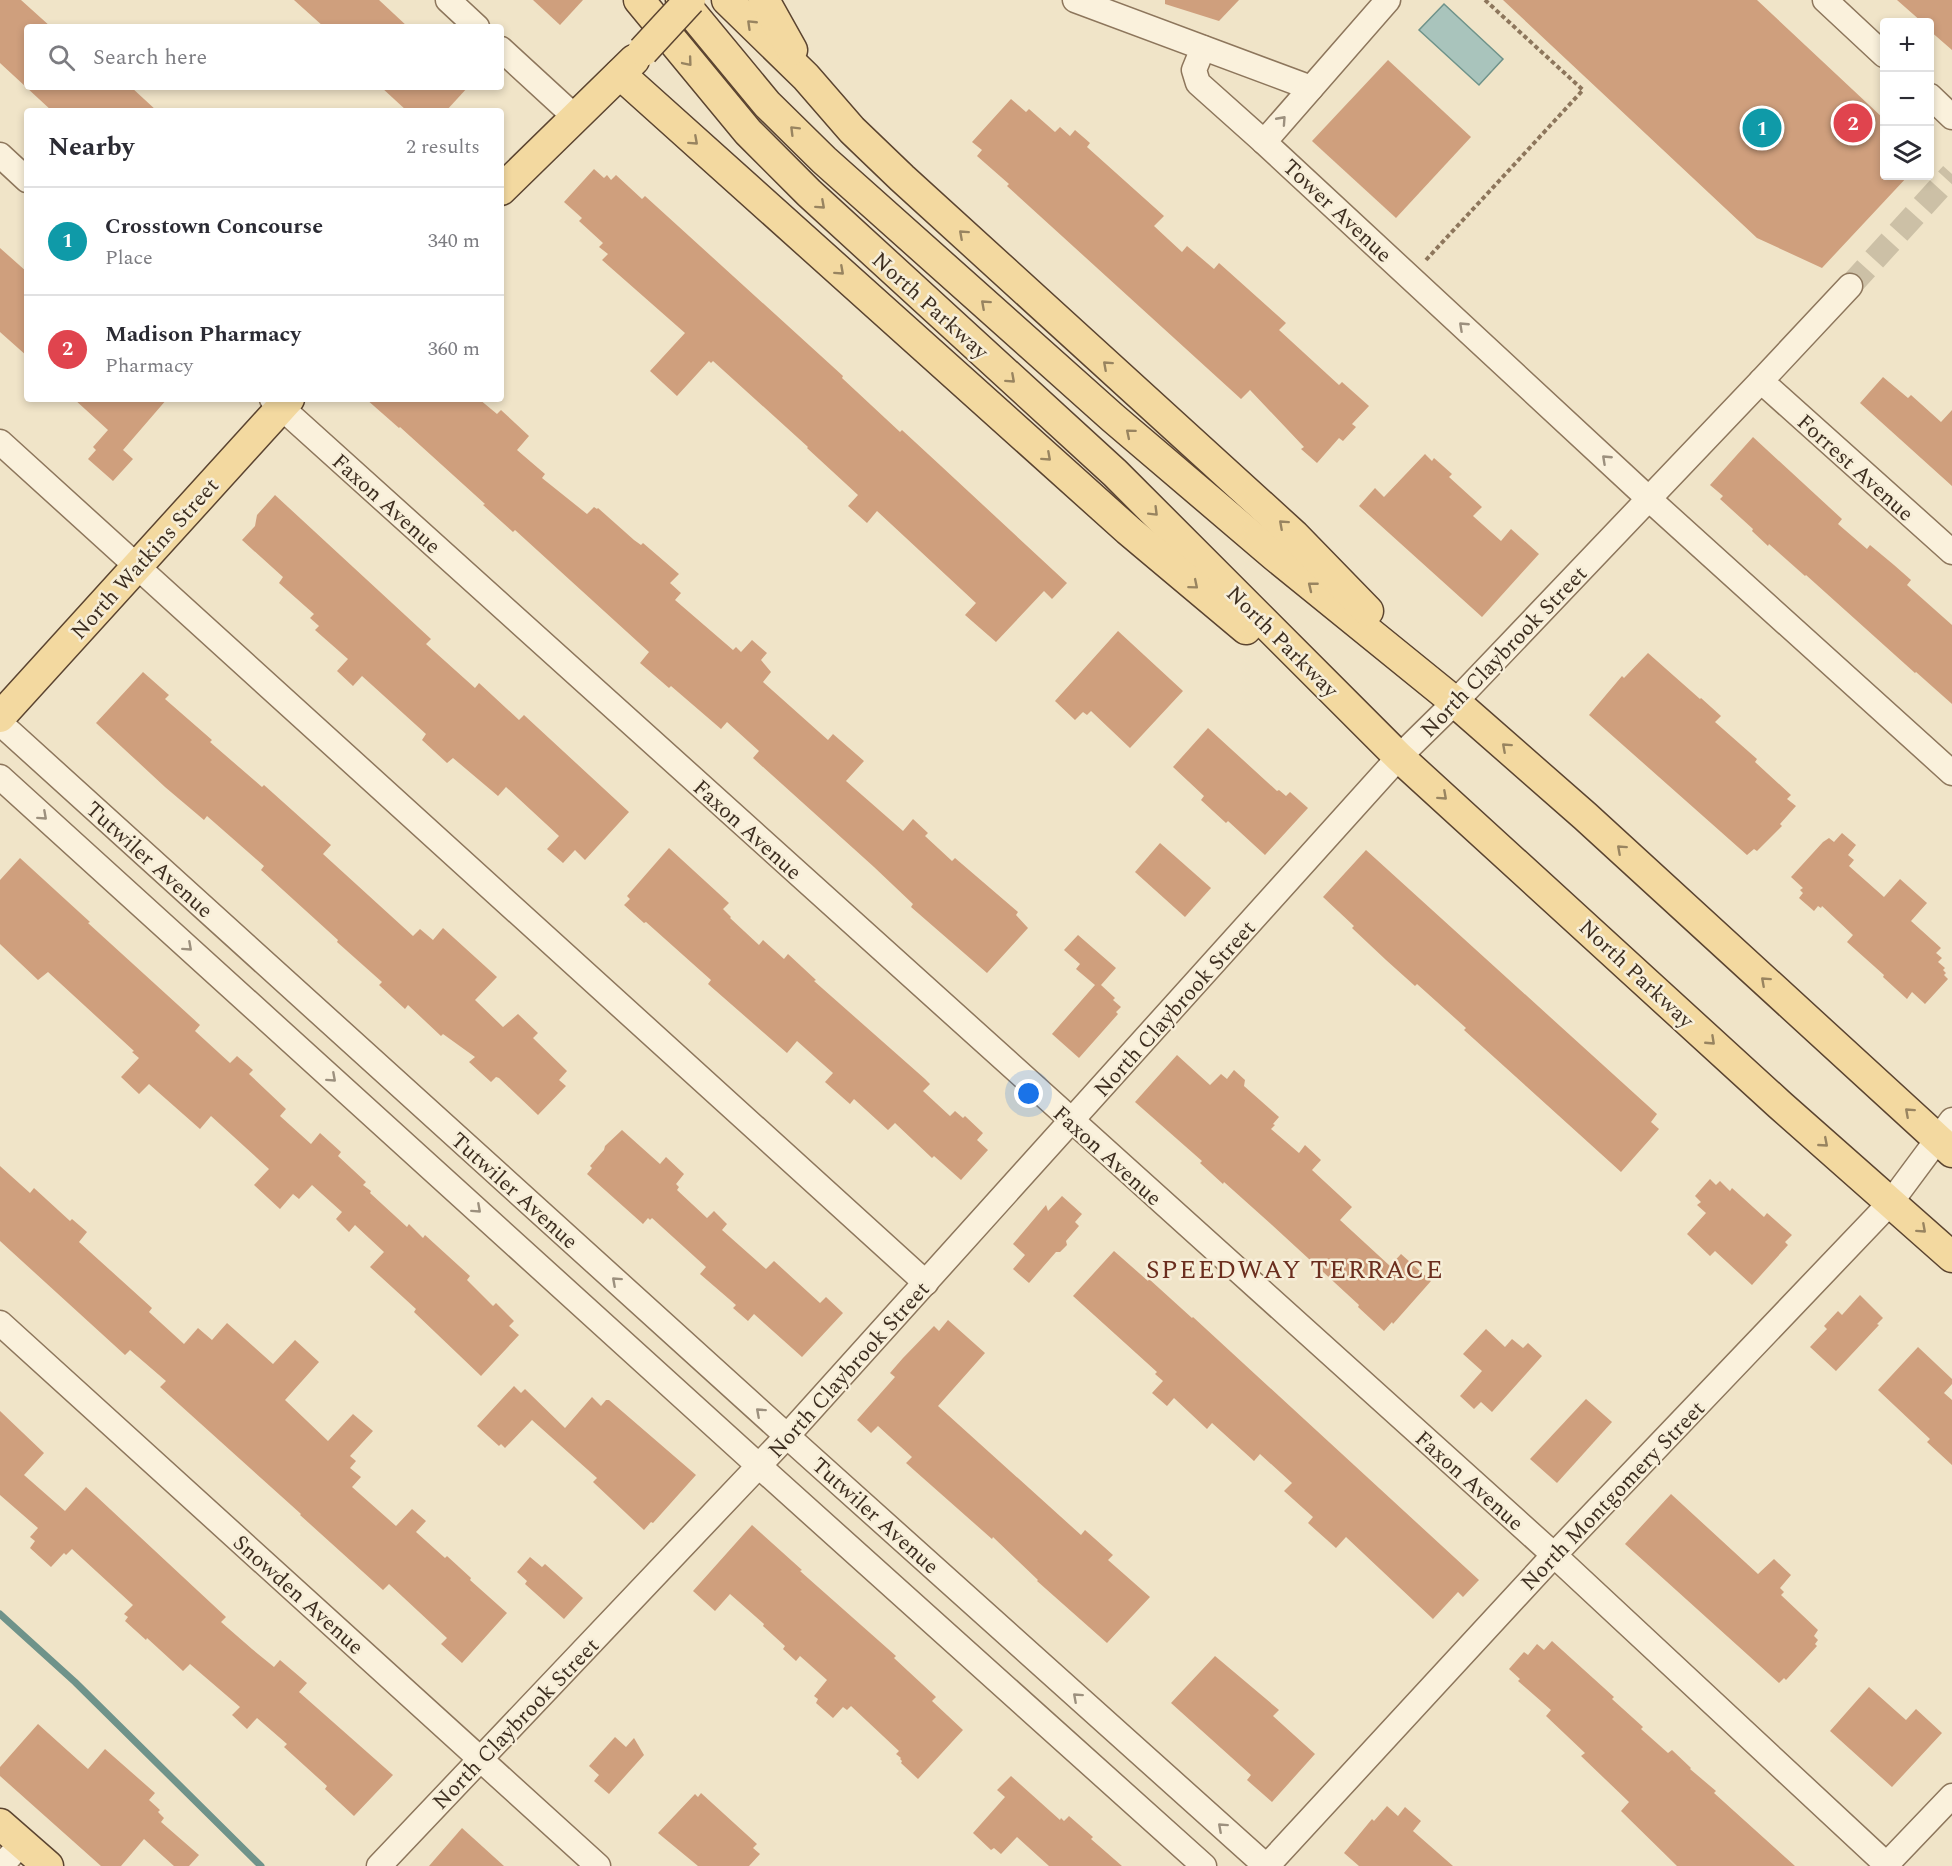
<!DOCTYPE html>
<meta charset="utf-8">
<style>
body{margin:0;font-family:Spectral,serif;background:#f7f7f7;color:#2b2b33}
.controls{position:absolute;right:18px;top:18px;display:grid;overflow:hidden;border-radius:6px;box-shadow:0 3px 9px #0003}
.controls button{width:54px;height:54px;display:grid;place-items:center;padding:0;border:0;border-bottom:2px solid #e1e1e2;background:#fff;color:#2b2b33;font:30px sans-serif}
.you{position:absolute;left:1029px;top:1094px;width:21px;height:21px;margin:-15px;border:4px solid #fff;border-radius:50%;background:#1a73e8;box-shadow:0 0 0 9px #1a73e833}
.badge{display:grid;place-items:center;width:39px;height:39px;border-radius:50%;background:#9e2a2b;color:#fff;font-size:20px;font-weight:700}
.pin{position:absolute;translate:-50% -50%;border:3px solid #fff;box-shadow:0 2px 6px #0006}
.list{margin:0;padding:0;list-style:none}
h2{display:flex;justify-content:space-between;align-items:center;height:78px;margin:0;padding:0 24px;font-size:26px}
h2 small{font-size:20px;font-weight:400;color:#7c7c81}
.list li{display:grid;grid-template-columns:39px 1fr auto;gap:18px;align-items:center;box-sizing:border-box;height:108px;padding:0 24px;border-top:2px solid #e1e1e2}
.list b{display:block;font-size:22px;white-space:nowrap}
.list p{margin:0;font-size:20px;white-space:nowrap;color:#7c7c81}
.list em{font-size:20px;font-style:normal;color:#7c7c81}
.icon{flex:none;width:33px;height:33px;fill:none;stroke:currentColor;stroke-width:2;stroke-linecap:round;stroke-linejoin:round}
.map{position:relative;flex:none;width:1952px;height:1866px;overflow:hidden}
.search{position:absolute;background:#fff;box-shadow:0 3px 9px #0003;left:24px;top:24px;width:480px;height:66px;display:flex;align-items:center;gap:15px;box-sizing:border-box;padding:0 21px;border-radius:6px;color:#7c7c81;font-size:22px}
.panel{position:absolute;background:#fff;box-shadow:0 3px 9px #0003;left:24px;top:108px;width:480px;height:294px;border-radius:6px}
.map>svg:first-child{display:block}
.water{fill:#a9c4bc;stroke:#6f938a;stroke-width:1.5}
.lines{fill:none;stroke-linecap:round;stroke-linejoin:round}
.stream{stroke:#6f938a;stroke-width:7}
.building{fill:#cf9f7d}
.minor-tunnel{stroke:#ccc0a6;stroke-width:24;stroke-dasharray:24 12;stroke-linecap:butt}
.minor-casing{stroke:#8d765c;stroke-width:27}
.major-casing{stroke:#5b4430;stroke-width:33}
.path{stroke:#8d765c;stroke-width:4;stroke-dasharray:4.5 3;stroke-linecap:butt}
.minor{stroke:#faf1dc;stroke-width:24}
.major{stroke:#f3d9a0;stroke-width:30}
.major-bridge-casing{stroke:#5b4430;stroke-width:33;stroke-linecap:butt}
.major-bridge{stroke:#f3d9a0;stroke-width:30}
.oneway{stroke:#988460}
.oneway2{stroke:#9c907e}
.labels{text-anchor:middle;stroke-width:5;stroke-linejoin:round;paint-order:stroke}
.street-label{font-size:22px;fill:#3d2e20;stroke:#f7eed8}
.quarter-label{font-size:26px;letter-spacing:1.5px;fill:#6b2e1e;stroke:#f7eed8}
</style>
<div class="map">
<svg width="1952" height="1866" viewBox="0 0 1952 1866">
<rect width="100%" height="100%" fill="#f0e4c8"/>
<path class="water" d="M1444 4 1503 59 1479 85 1419 30Z"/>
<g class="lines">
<path class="stream" d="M0 1614 75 1682 261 1866"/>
</g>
<g class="building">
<path d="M0 0H21L51 27H27V87H131L157 111H52L0 63Z"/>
<path d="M294 0H379L408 27H324Z"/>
<path d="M533 0H583L560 25Z"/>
<path d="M1165 0H1239L1219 21 1165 4Z"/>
<path d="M1503 0H1757L1884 119V176H1908L1822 268 1757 238Z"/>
<path d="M1897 0H1952V50L1929 30V22H1922Z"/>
<path d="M1388 60 1471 137 1396 218 1312 141Z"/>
<path d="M381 87H468L446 111H407Z"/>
<path d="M1011 99 1026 112 1029 109 1055 132 1060 127 1070 136 1075 130 1090 143 1087 147 1164 216 1154 226 1182 252 1187 246 1214 269 1219 263 1286 323 1279 330 1339 385 1342 382 1369 406 1352 424 1356 427 1343 441 1339 438 1317 463 1301 449 1304 447 1250 390 1241 399 1007 186 1009 184 977 156 982 150 972 142Z"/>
<path d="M594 169 604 178 607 175 611 180 616 175 642 199 645 196 843 376 842 378 900 432 902 430 941 466 1067 583 1052 599 1044 591 996 642 965 615 976 603 877 511 867 523 848 506 858 495 807 448 808 447 713 361 711 363 709 361 677 396 650 371 685 333 602 260 608 254 599 247 603 243 579 221 582 218 564 202Z"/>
<path d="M0 248 27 272V356L0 332Z"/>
<path d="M1883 377 1908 398 1911 395 1941 422 1952 410V486L1860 403Z"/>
<path d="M74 399H167L123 450 133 459 113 481 88 459 96 450 93 447 108 430Z"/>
<path d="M366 399H479L497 414 501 410 529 436 517 450 545 474 542 478 587 514 594 507 597 509 598 508 634 540 641 545 643 543 679 574 670 583 681 593 675 600 733 650 736 647 741 652 752 640 767 653 761 660 771 672 763 682 828 740 833 734 864 761 846 781 903 831 913 819 928 833 925 836 952 861 955 858 1018 912 1016 915 1028 928 987 973 911 907 913 904 874 867 753 758 759 751 727 722 721 729 671 686 669 688 640 663 649 652 515 530 513 532 483 505 485 504 400 427 399 428Z"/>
<path d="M1753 437 1842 519 1838 524 1867 549 1870 545 1894 565 1911 580 1907 585 1952 625V704L1916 672 1915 673 1806 575 1805 576 1769 544 1768 546 1752 531 1753 529 1720 499 1723 496 1710 485Z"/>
<path d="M1425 454 1432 461 1434 458 1452 474 1449 477 1482 507 1473 516 1501 541 1511 529 1539 554 1482 617 1359 506 1375 488 1384 497Z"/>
<path d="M275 495 431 639 426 644 475 688 479 683 519 720 524 715 629 812 585 860 575 850 563 863 547 849 559 836 506 787 498 796 453 758 447 763 422 740 426 734 362 676 353 686 337 671 348 659 315 630 319 626 310 618 314 614 279 583 283 577 242 540 255 526 257 515Z"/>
<path d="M1118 631 1183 691 1130 748 1091 711 1087 715 1083 712 1075 720 1055 701Z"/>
<path d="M1648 653 1700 699 1701 698 1721 716 1715 722 1757 759 1755 762 1791 795 1787 799 1796 806 1780 824 1782 826 1757 851 1754 849 1747 855 1589 715 1622 676 1624 678Z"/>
<path d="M143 672 169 695 165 699 212 740 210 742 262 787 264 785 331 845 323 854 413 936 420 929 433 940 443 928 497 977 475 1000 503 1027 518 1014 538 1033 533 1038 567 1071 559 1080 566 1086 538 1115 499 1078 496 1077 491 1082 469 1062 475 1057 443 1034 441 1036 408 1005 405 1009 379 985 382 982 337 942 338 940 261 870 264 866 207 816 204 820 165 787 96 723Z"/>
<path d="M1208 728 1277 791 1279 790 1286 796 1290 792 1308 808 1265 855 1228 821 1226 823 1201 800 1204 796 1173 767Z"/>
<path d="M1842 833 1856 845 1848 855 1854 860 1849 866 1884 897 1900 879 1927 903 1911 921 1941 948 1936 953 1942 958 1938 962 1945 968 1943 970 1946 973 1944 975 1948 979 1925 1004 1912 992 1907 999 1883 977 1884 975 1847 942 1853 935 1822 906 1821 908 1818 906 1814 911 1799 898 1803 893 1800 890 1803 888 1791 877 1823 842 1829 838 1834 842Z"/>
<path d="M1160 843 1211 888 1185 917 1135 872Z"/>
<path d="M669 848 729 903 723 909 731 917 730 918 759 945 763 940 784 959 788 954 816 980 814 981 925 1079 930 1084 923 1091 950 1116 955 1111 963 1118 965 1116 983 1133 977 1140 988 1150 961 1180 934 1156 932 1158 895 1123 888 1130 854 1099 850 1104 825 1082 833 1073 797 1041 787 1053 708 984 711 980 646 922 644 923 624 905 630 899 627 896Z"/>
<path d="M1366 850 1657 1114 1651 1122 1659 1129 1621 1172 1464 1030 1466 1028 1417 984 1415 986 1386 960 1352 928 1354 926 1323 897Z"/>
<path d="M20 858 90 922 88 923 200 1025 195 1031 230 1063 237 1056 253 1070 249 1074 286 1109 280 1116 311 1144 320 1133 341 1152 338 1156 366 1182 363 1185 371 1191 370 1193 407 1227 409 1224 423 1238 425 1235 470 1276 467 1280 493 1306 496 1303 514 1321 509 1326 519 1335 481 1376 414 1312 416 1309 370 1267 384 1252 355 1225 349 1232 336 1219 342 1212 312 1185 299 1199 293 1194 280 1209 254 1185 269 1169 211 1116 200 1129 149 1084 139 1094 121 1077 139 1058 132 1052 134 1051 48 972 38 980 0 944V880Z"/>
<path d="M1078 935 1116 968 1101 985 1115 998 1113 1000 1121 1007 1116 1012 1118 1014 1079 1058 1052 1034 1095 985 1076 969 1080 964 1064 950Z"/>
<path d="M1177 1055 1210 1085 1221 1074 1227 1079 1234 1070 1245 1080 1244 1086 1279 1117 1273 1124 1275 1125 1271 1129 1299 1153 1305 1145 1321 1160 1312 1170 1352 1207 1340 1220 1390 1266 1401 1254 1431 1281 1393 1324 1392 1322 1384 1331 1358 1307 1359 1305 1272 1225 1224 1182 1223 1184 1200 1163 1202 1161 1135 1102Z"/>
<path d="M622 1130 660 1164 666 1157 684 1174 676 1184 679 1187 677 1190 707 1218 714 1211 727 1224 722 1230 766 1269 774 1261 820 1303 826 1297 843 1313 802 1357 754 1314 748 1321 733 1308 736 1305 700 1274 706 1267 652 1218 650 1220 648 1218 643 1224 587 1174 592 1168 590 1166 604 1150 605 1146Z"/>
<path d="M0 1166 30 1193 34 1188 70 1221 72 1219 87 1232 79 1242 152 1308 149 1312 184 1344 198 1328 212 1340 227 1323 273 1364 295 1340 319 1362 285 1400 328 1441 353 1414 373 1431 350 1456 356 1461 350 1468 361 1477 352 1487 396 1526 412 1509 426 1521 416 1532 445 1558 447 1556 471 1578 470 1580 507 1613 462 1663 441 1644 447 1638 389 1584 383 1590 300 1515 301 1514 160 1387 166 1381 130 1350 125 1355 0 1241Z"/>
<path d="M1710 1179 1716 1185 1720 1181 1730 1191 1732 1188 1764 1217 1767 1213 1792 1235 1785 1242 1788 1245 1752 1285 1715 1251 1710 1256 1687 1234 1706 1213 1697 1205 1701 1202 1695 1196Z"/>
<path d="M1062 1196 1082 1214 1075 1222 1079 1226 1066 1241 1067 1245 1060 1252H1056L1029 1283 1013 1269 1025 1255 1013 1244 1046 1205 1048 1211Z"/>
<path d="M1114 1251 1148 1281 1149 1279 1192 1318 1193 1317 1479 1580 1463 1597 1458 1592 1433 1619 1346 1537 1336 1548 1308 1523 1313 1517 1284 1491 1292 1483 1260 1454 1254 1461 1212 1423 1207 1429 1174 1398 1167 1406 1152 1393 1163 1381 1155 1374 1157 1372 1073 1296Z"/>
<path d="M1860 1295 1883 1318 1877 1324 1879 1325 1836 1371 1810 1347 1827 1329 1824 1326 1838 1311 1842 1315Z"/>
<path d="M948 1320 985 1353 938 1406 1081 1535 1085 1530 1113 1555 1108 1560 1150 1597 1107 1643 1037 1581 1038 1580 993 1537 992 1539 906 1463 912 1457 878 1426 871 1433 857 1420 895 1377 890 1373 903 1358 934 1326 939 1331Z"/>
<path d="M1486 1329 1505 1347 1512 1339 1523 1348 1528 1343 1542 1356 1492 1412 1481 1402 1474 1409 1460 1396 1482 1371 1463 1354Z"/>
<path d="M1918 1347 1952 1379V1384L1944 1393 1952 1400V1465L1927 1442 1930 1439 1878 1390Z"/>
<path d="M514 1386 521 1393 525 1389 565 1428 592 1397 601 1406 606 1400H609L696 1475 653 1523 651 1522 644 1530 593 1482 597 1478 532 1420 505 1448 501 1444 499 1446 477 1426Z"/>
<path d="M1586 1399 1612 1422 1557 1483 1530 1459Z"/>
<path d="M0 1411 44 1453 24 1475 65 1511 86 1487 96 1496 226 1617 221 1622 252 1649 274 1667 280 1660 307 1683 299 1692 393 1775 354 1816 325 1789 327 1786 284 1747 287 1744 257 1718 247 1729 232 1715 240 1707 190 1664 183 1671 147 1638 146 1640 125 1621 128 1617 124 1614 133 1605 72 1549 66 1555 64 1553 51 1567 30 1548 35 1541 30 1537 38 1528 0 1495Z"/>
<path d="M1671 1494 1758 1574 1774 1559 1791 1575 1780 1588 1784 1592 1781 1595 1818 1630 1814 1636 1818 1640 1815 1644 1817 1646 1786 1680 1784 1678 1779 1683 1625 1544Z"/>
<path d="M752 1525 802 1570 800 1571 896 1656 894 1658 936 1697 932 1701 963 1730 918 1779 901 1763 902 1761 900 1759 901 1758 896 1754 899 1751 851 1706 847 1710 843 1707 833 1718 816 1703 818 1699 814 1696 827 1680 800 1656 796 1661 783 1649 785 1646 763 1626 764 1624 730 1594 715 1611 693 1591Z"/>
<path d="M530 1557 542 1567 545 1564 583 1598 564 1619 525 1584 527 1581 517 1572Z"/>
<path d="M1552 1641 1614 1697 1612 1699 1643 1727 1641 1729 1668 1753 1672 1750 1691 1768 1690 1769 1716 1791 1714 1793 1795 1866H1677L1621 1811 1629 1802 1581 1756 1585 1753 1546 1716 1551 1710 1518 1681 1520 1679 1509 1669 1524 1652 1528 1655 1537 1644 1544 1650Z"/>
<path d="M1215 1656 1279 1710 1273 1716 1315 1754 1272 1802 1247 1780 1251 1775 1171 1703Z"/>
<path d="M1869 1687 1906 1720 1916 1709 1942 1733 1892 1787 1830 1731Z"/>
<path d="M38 1724 88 1769 105 1749 155 1793 149 1800 160 1810 158 1812 164 1818 161 1822 199 1855 189 1866H174L144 1839 121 1866H101L0 1776V1767Z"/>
<path d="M615 1737 626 1747 634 1738 644 1755 609 1794 594 1781 599 1775 589 1766Z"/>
<path d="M1011 1776 1060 1820 1061 1818 1064 1821 1069 1816 1093 1837 1091 1839 1122 1866H1049L1017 1837 1001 1854 994 1848 991 1850 973 1833 1005 1797 997 1790Z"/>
<path d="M701 1793 757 1844 753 1848 760 1854 749 1866H698L658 1833 695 1794 698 1797Z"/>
<path d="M1387 1806 1398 1816 1405 1807 1421 1821 1413 1831 1453 1866H1359L1344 1853 1372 1819 1374 1821Z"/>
<path d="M462 1828 504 1866H429Z"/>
</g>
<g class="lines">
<path class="minor-tunnel" d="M1850 286 1952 174"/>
<g class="minor-casing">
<g id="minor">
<path d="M448 0 477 27"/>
<path d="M1075 0 1311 88"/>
<path d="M1388 0 1264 142 1649 499 1952 773"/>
<path d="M1825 0 1884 55"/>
<path d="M1203 48 1194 70 1198 83 1264 142"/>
<path d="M501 49 575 117"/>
<path d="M1930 96 1952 117"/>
<path d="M0 155 27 180"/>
<path d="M1761 381 1952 552"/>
<path d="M272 399 1554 1555 1888 1866"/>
<path d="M0 442 926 1283"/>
<path d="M0 723 787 1436 1266 1866"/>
<path d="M0 777 759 1466 1204 1866"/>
<path d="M0 1323 598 1866"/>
<path d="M1886 1865 1952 1796"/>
<path d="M1 1866 22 1843"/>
<path d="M379 1866 787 1436 1399 757 1455 702 1761 381 1850 286"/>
<path d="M1267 1866 1554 1555 1891 1202 1952 1120"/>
</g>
</g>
<g class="major-casing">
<g id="major">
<path d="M639 0 748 132 809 193 1115 473 1399 757 1780 1105 1952 1257"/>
<path d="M681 0 767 104 824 160 1113 418 1275 556 1455 702 1585 816 1952 1152"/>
<path d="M727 0 806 77 852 130 902 178 1294 535 1368 611"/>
<path d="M764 0 792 50"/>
<path d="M620 74 1128 530 1246 629"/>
<path d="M501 190 634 60"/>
<path d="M0 717 289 399"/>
<path d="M0 1824 48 1866"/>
</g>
</g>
<path class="path" d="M1426 260 1583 90 1485 0"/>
<use href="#minor" class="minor"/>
<use href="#major" class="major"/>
<g class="major-bridge-casing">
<path id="major-bridge" d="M643 51 690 0"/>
</g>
<use href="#major-bridge" class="major-bridge"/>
</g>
<defs><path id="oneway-chevron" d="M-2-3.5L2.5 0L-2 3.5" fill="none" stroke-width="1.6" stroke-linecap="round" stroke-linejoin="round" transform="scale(1.5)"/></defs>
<g class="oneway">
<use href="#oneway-chevron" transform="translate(751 24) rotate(-136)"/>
<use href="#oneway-chevron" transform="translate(688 62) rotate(50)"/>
<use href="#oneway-chevron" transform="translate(794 130) rotate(-135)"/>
<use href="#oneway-chevron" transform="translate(694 141) rotate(42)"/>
<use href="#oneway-chevron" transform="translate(821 205) rotate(42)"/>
<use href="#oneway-chevron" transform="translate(963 234) rotate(-138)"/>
<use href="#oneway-chevron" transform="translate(840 271) rotate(42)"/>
<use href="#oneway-chevron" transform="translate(985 304) rotate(-138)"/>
<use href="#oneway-chevron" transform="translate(1107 365) rotate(-138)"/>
<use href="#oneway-chevron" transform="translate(1011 379) rotate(42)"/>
<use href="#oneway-chevron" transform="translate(1130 433) rotate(-140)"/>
<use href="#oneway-chevron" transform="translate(1047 457) rotate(42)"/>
<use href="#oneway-chevron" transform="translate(1154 512) rotate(45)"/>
<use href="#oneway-chevron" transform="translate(1283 524) rotate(-138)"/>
<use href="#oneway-chevron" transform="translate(1194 585) rotate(40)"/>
<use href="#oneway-chevron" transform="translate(1312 586) rotate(-141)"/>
<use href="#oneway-chevron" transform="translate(1506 747) rotate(-138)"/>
<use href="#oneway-chevron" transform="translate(1443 796) rotate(42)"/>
<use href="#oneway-chevron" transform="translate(1621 849) rotate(-138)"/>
<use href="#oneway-chevron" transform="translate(1765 981) rotate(-138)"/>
<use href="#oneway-chevron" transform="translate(1711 1041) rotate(43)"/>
<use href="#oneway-chevron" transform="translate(1909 1112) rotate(-138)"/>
<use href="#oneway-chevron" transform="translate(1824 1143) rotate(41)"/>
<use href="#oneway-chevron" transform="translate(1922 1229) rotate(42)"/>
</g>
<g class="oneway2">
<use href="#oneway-chevron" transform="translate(1282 120) rotate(-48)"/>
<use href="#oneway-chevron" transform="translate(1463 326) rotate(-137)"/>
<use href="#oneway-chevron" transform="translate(1606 459) rotate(-137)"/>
<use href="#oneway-chevron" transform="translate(43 816) rotate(42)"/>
<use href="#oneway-chevron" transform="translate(188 947) rotate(42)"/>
<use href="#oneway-chevron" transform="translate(332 1078) rotate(42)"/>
<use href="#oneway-chevron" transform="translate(477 1209) rotate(42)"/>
<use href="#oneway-chevron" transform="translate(616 1281) rotate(-138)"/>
<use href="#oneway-chevron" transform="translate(760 1412) rotate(-138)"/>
<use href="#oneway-chevron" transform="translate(1077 1697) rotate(-138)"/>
<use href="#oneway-chevron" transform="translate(1222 1827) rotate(-138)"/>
</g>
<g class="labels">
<g class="street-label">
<text transform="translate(1338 210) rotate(43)" y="8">Tower Avenue</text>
<text transform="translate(931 305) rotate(42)" y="8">North Parkway</text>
<text transform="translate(1856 467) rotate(42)" y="8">Forrest Avenue</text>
<text transform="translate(387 503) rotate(42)" y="8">Faxon Avenue</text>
<text transform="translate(144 558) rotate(-48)" y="8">North Watkins Street</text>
<text transform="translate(1283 641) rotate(45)" y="8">North Parkway</text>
<text transform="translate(1503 651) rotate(-46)" y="8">North Claybrook Street</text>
<text transform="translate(748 829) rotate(42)" y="8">Faxon Avenue</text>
<text transform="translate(150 859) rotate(42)" y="8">Tutwiler Avenue</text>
<text transform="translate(1637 973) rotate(43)" y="8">North Parkway</text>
<text transform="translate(1174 1008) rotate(-48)" y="8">North Claybrook Street</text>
<text transform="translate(1108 1155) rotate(42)" y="8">Faxon Avenue</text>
<text transform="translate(515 1190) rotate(42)" y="8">Tutwiler Avenue</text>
<text transform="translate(848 1369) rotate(-48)" y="8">North Claybrook Street</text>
<text transform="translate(1470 1480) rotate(42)" y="8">Faxon Avenue</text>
<text transform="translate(1612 1495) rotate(-46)" y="8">North Montgomery Street</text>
<text transform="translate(876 1515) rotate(42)" y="8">Tutwiler Avenue</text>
<text transform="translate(299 1594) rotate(42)" y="8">Snowden Avenue</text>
<text transform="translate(515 1723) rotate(-46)" y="8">North Claybrook Street</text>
</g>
<g class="quarter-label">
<text x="1295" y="1278">SPEEDWAY TERRACE</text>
</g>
</g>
</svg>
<div class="controls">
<button>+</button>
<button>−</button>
<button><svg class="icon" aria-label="layers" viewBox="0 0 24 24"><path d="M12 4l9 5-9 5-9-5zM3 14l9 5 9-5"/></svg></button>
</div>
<div class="you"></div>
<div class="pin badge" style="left:1762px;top:128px;background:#0f9aa8">1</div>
<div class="pin badge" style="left:1853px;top:123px;background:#e0444e">2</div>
<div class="search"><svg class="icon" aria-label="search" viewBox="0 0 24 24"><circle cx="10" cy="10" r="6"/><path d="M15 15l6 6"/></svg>Search here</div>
<section class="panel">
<h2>Nearby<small>2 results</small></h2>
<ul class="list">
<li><span class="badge" style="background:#0f9aa8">1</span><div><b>Crosstown Concourse</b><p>Place</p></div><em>340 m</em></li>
<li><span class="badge" style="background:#e0444e">2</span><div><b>Madison Pharmacy</b><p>Pharmacy</p></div><em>360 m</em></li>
</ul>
</section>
</div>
